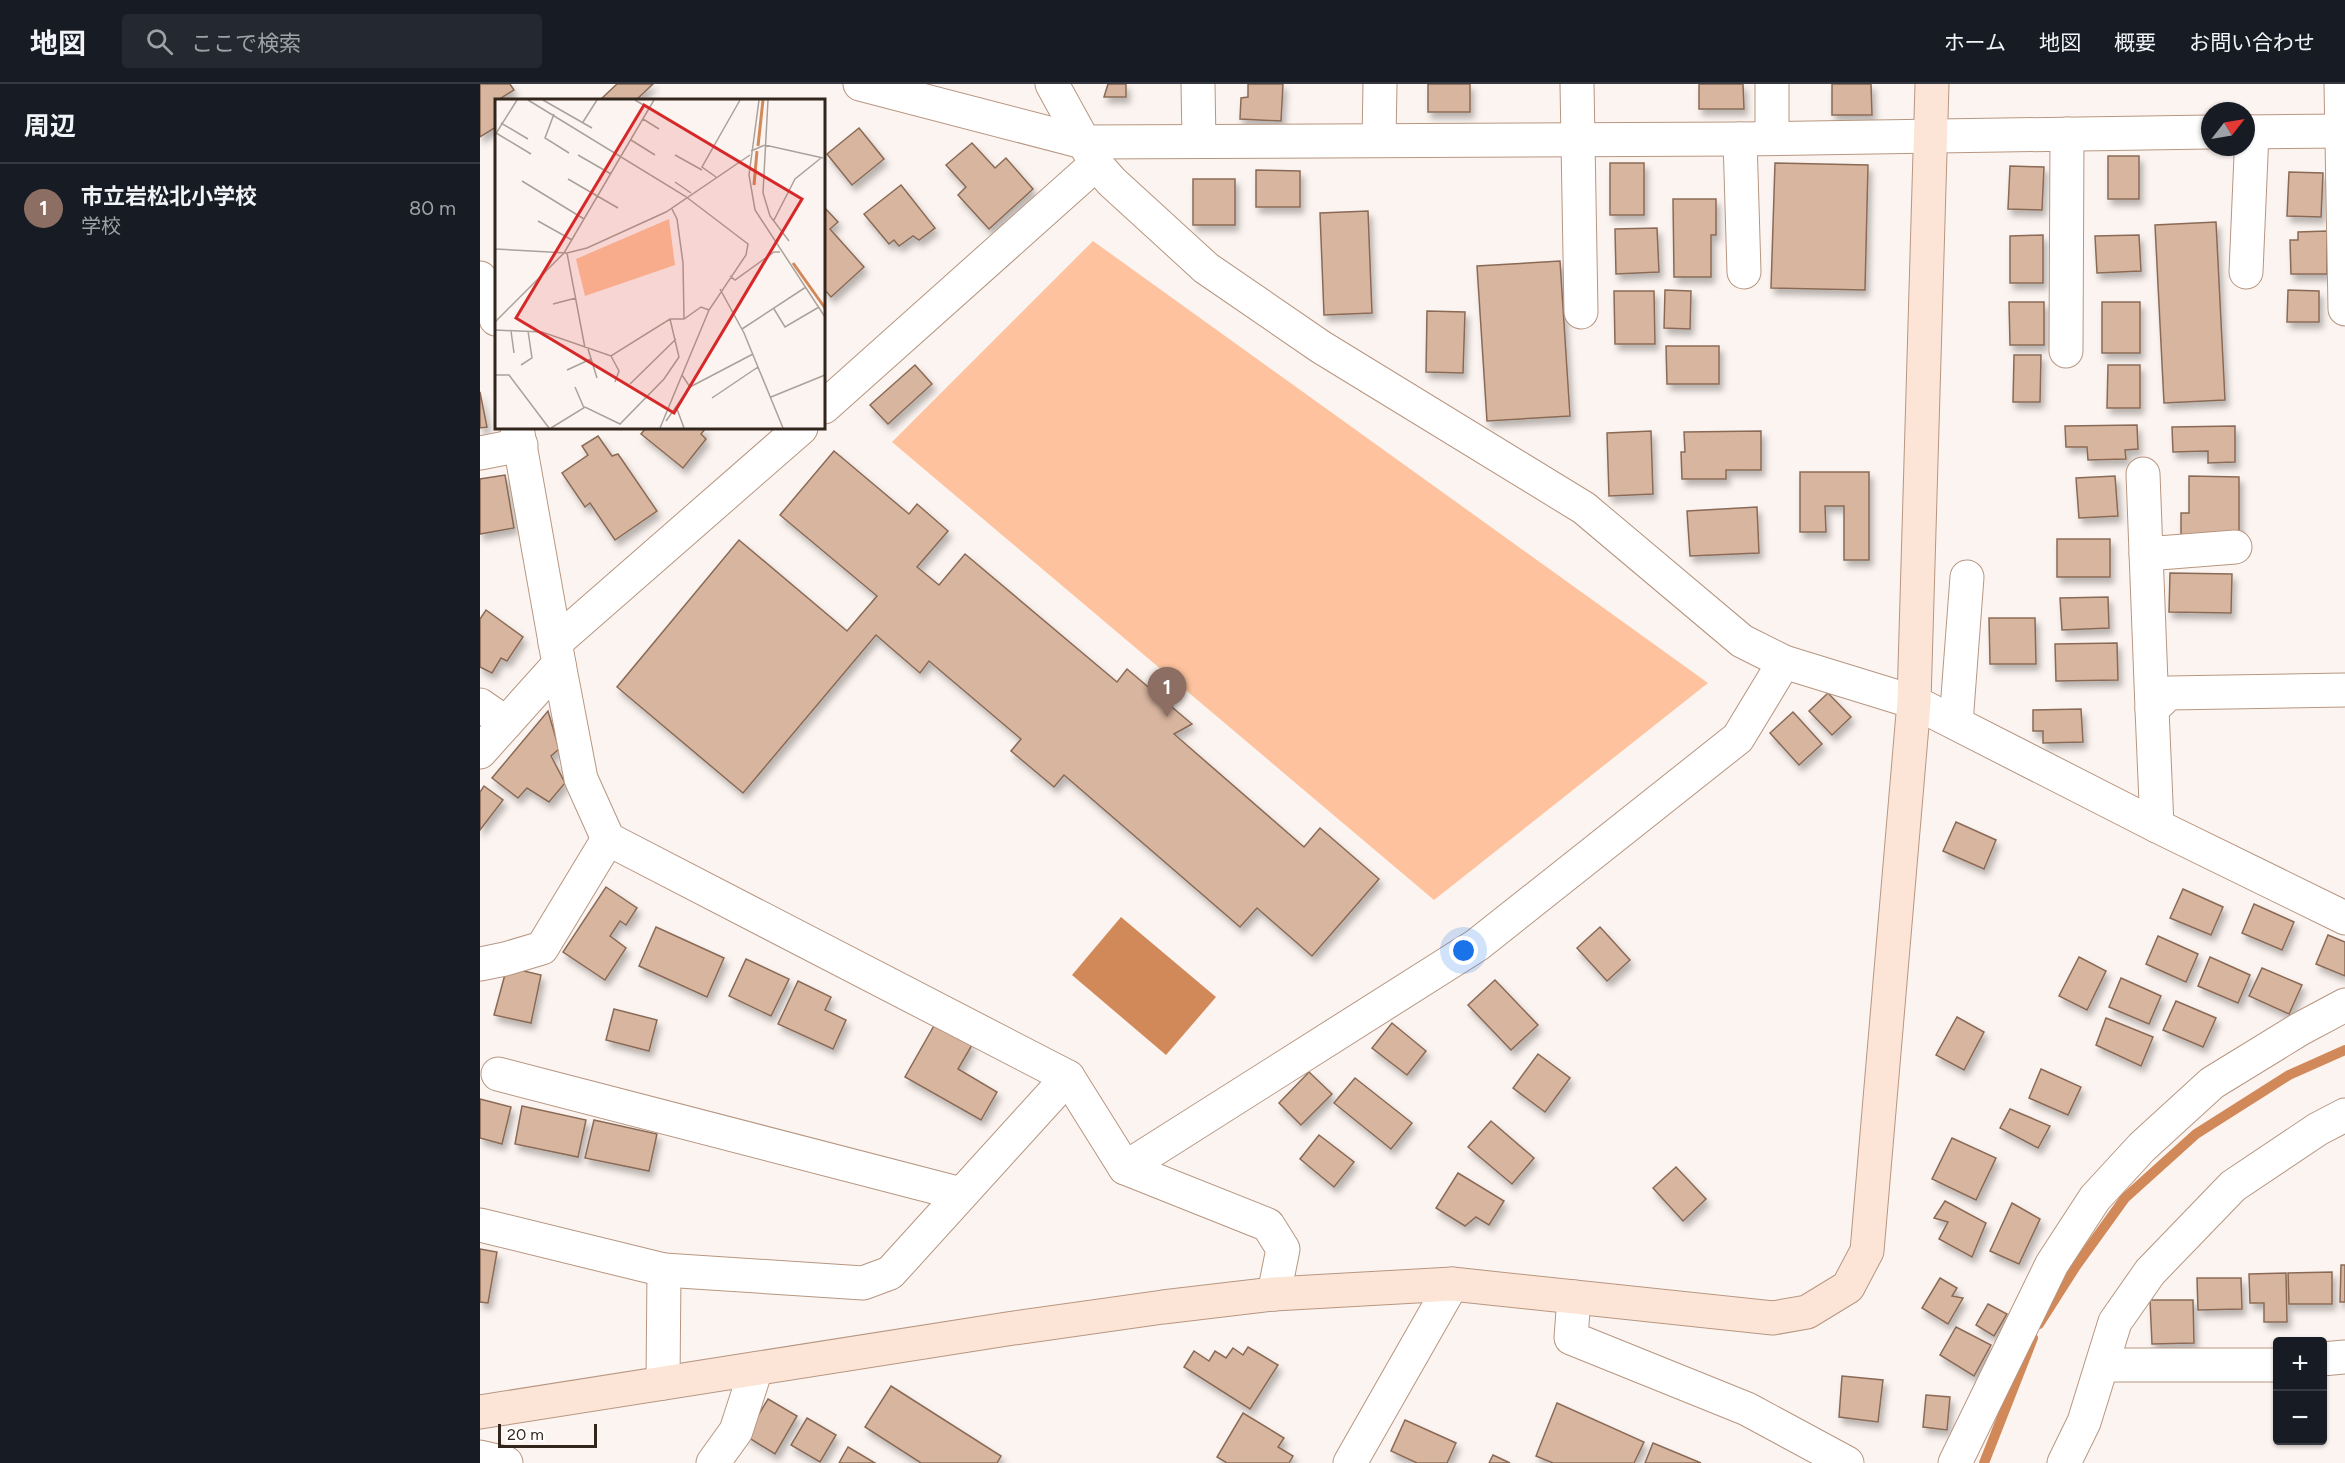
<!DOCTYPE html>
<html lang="ja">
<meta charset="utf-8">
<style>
body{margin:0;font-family:Figtree,"Noto Sans JP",sans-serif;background:#242831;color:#f1f3f6}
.controls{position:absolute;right:18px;bottom:18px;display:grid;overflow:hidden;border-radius:6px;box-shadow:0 2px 4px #0004}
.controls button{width:54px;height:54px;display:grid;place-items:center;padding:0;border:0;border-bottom:2px solid #363941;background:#171b24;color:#f1f3f6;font:30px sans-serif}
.compass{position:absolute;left:1721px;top:18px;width:54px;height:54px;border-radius:50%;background:#171b24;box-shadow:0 2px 4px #0004;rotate:59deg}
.scale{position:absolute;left:18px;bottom:15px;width:99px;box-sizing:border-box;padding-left:6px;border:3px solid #32251c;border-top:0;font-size:16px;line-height:21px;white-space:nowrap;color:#32251c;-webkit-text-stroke:4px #fff;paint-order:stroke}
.you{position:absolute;left:984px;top:867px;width:21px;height:21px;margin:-15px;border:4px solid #fff;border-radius:50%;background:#1a73e8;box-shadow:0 0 0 9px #1a73e833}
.badge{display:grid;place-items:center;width:39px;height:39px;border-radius:50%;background:#2563eb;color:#fff;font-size:20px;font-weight:700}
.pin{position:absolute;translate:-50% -50px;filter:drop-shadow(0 2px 3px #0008)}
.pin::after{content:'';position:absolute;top:32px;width:21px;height:18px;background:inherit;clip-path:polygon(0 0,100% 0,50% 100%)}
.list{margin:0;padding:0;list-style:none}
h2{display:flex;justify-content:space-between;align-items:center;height:78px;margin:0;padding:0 24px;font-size:26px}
h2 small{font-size:20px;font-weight:400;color:#9ea1a6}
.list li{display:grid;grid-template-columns:39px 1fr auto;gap:18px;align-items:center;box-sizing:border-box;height:90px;padding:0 24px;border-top:2px solid #363941}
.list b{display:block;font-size:22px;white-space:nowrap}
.list p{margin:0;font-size:20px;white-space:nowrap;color:#9ea1a6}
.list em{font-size:20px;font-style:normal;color:#9ea1a6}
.icon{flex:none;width:33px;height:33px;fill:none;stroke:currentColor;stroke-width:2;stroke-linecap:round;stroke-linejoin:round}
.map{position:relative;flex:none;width:1865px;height:1379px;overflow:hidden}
header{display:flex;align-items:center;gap:36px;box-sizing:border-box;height:84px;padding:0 30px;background:#171b24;border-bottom:2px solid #363941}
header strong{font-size:28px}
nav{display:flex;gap:33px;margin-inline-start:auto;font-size:21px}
.search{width:420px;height:54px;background:#242831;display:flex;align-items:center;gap:15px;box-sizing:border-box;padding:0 21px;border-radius:6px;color:#9ea1a6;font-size:22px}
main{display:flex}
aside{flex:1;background:#171b24}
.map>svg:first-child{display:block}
.green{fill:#fec39e}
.water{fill:#d18959}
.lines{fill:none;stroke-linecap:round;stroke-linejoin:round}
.stream{stroke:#d18959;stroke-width:10}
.building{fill:#d8b59f;stroke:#8a6b57;stroke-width:1.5;filter:url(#shadow)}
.street-casing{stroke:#b79681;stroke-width:35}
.secondary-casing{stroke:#b79681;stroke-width:35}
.street{stroke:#fff;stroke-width:33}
.secondary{stroke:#fce5d6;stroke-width:33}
.inset-river{fill:none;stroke:#d18959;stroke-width:3}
.inset-road{fill:none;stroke:#aba19b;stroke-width:1.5}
.view{fill:#d62828;fill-opacity:0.15;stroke:#d62828;stroke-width:3}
.inset-edge{fill:none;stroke:#32251c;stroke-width:3}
</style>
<header>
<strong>地図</strong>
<div class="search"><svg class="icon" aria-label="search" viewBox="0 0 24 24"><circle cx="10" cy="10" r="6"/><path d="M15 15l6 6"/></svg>ここで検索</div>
<nav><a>ホーム</a><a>地図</a><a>概要</a><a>お問い合わせ</a></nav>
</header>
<main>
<aside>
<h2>周辺<small></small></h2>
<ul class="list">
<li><span class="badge" style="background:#8d6e63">1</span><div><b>市立岩松北小学校</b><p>学校</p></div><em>80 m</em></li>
</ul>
</aside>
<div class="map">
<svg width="1865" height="1379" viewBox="0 0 1865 1379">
<defs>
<filter id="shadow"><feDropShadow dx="3.5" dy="6" stdDeviation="3" flood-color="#0004"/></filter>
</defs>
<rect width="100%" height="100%" fill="#fcf4f0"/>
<path class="green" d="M613 157 1228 599 954 816 412 358Z"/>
<path class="water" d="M641 833 736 913 686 971 592 891Z"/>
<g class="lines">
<g class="stream">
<path d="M1559 1240 1596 1182 1645 1114 1716 1050 1809 991 1865 966"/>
<path d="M1504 1379 1553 1254"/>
</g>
</g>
<g class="building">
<path d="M0 0H30L34 6 21 14 22 16H16V43L0 53Z"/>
<path d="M137 0H173L156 16H120Z"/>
<path d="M628 0H646V13H624Z"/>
<path d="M768 0H803L801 37 760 35 761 14 768 13Z"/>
<rect x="948" y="0" width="42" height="28"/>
<path d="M1219 0H1263L1264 25H1219Z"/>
<path d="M1352 0H1391L1392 31H1352Z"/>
<path d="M379 44 404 75 372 101 347 70Z"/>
<path d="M492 59 515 84 526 74 553 105 509 145 478 111 486 103 466 81Z"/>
<rect x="1628" y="72" width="31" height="43"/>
<rect x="1130" y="79" width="34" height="52"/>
<path d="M1295 79 1388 81 1385 206 1291 204Z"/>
<path d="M1530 82 1564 83 1562 126 1528 125Z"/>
<path d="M776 86 820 87V123H776Z"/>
<path d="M1809 88 1843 89 1841 133 1807 132Z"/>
<rect x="713" y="95" width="42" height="46"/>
<path d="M421 101 455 144 439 156 433 152 419 162 414 156 409 160 384 130Z"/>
<path d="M1193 115H1236V151H1231V193H1194Z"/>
<path d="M344 123 358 138 350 145 384 183 351 213 344 205Z"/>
<path d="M888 127 892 229 844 231 840 129Z"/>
<path d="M1736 138 1745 316 1684 319 1675 141Z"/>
<path d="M1177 144 1179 188 1136 190 1135 145Z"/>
<path d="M1847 147V190H1811L1810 156H1818V148Z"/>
<path d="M1563 151V199H1530V152Z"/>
<path d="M1659 151 1661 187 1617 189 1615 152Z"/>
<path d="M1080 177 1090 332 1007 337 997 182Z"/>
<path d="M1185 206 1211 207 1210 245 1184 244Z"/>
<path d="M1808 206 1839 207V238H1807Z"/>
<path d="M1134 207H1174L1175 260H1135Z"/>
<path d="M1529 218H1564V261H1530Z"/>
<rect x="1622" y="218" width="38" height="51"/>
<path d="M947 227 985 228 983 289 946 288Z"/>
<path d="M1186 262H1239V300H1187Z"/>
<path d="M1534 271H1561L1560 318H1533Z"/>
<path d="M435 281 452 300 408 340 390 321Z"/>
<path d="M1628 281H1660V324H1627Z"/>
<path d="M0 308 7 343 0 344Z"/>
<path d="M1657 341 1658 365 1645 366 1646 375 1608 376 1607 363H1586L1585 342Z"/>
<path d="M1755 342V378L1728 379V367L1693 368 1692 343Z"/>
<path d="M166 344H226L221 350 226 355 203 384 161 350Z"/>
<path d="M1171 347 1173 410 1129 412 1127 349Z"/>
<path d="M1281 347V386H1246V395H1202L1201 368H1205L1204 348Z"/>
<path d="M118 352 132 372 138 370 177 427 135 456 110 419 105 423 82 389 108 371 102 362Z"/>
<path d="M354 367 429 430 437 420 468 447 437 483 459 501 485 470 637 598 647 585 712 640 694 650 824 763 840 744 899 795 832 872 777 824 760 843 584 691 574 703 531 667 541 655 449 577 440 589 396 551 263 709 137 603 259 456 367 547 397 512 300 431Z"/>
<path d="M1320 388H1389V476H1364V422H1345L1346 448H1320Z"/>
<path d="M25 391 34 444 0 450V395Z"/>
<path d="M1635 392 1638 432 1599 434 1596 394Z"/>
<path d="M1709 392 1759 393V455L1701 454V429H1709Z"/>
<path d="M1277 423 1279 469 1210 472 1207 427Z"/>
<rect x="1577" y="455" width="53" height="38"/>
<path d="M1690 489 1752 490 1751 529 1689 528Z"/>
<path d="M1628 513 1629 544 1582 546 1580 514Z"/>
<path d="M6 526 43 553 27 577 21 574 12 589 0 583V535Z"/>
<path d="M1509 534H1555L1556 580H1510Z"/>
<path d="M1637 559 1638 596 1576 597 1575 560Z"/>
<path d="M1348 609 1371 633 1352 651 1329 627Z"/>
<path d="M1601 625 1603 658 1563 659V647H1553V626Z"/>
<path d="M68 627 79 665 71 672 85 699 69 718 47 704 38 714 12 694Z"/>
<path d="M1313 628 1342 660 1319 681 1290 649Z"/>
<path d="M4 702 23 716 0 746V708Z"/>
<path d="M1476 738 1516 756 1504 785 1463 767Z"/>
<path d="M126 803 157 824 146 841 140 837 130 852 146 864 125 896 83 868Z"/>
<path d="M1703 805 1743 823 1731 851 1690 834Z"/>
<path d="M1774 820 1814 838 1802 866 1762 849Z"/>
<path d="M176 843 244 874 227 913 159 882Z"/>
<path d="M1120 843 1150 876 1127 897 1097 864Z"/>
<path d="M1848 851 1865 858V892L1836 880Z"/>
<path d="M1678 852 1718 870 1706 898 1666 880Z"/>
<path d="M1599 873 1626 887 1607 926 1579 912Z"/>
<path d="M1730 873 1770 891 1758 919 1718 902Z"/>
<path d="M266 875 309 895 291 932 249 912Z"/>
<path d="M27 883 61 891 51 939 14 931Z"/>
<path d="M1782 884 1822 901 1809 930 1769 912Z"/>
<path d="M1641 894 1681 912 1669 940 1629 923Z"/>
<path d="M1015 896 1058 941 1031 966 988 921Z"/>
<path d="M318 897 351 913 345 926 366 936 353 965 298 940Z"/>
<path d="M1696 917 1736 934 1723 963 1683 946Z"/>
<path d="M134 925 177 936 169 967 126 956Z"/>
<path d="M1477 933 1504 948 1484 986 1456 971Z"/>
<path d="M1626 934 1673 953 1661 982 1616 961Z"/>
<path d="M912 939 946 967 927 991 892 964Z"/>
<path d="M455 940 492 961 478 985 517 1008 501 1036 425 993Z"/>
<path d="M1058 970 1090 994 1065 1028 1033 1004Z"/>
<path d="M1561 985 1601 1003 1588 1031 1549 1014Z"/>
<path d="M829 988 852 1010 821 1041 799 1019Z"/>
<path d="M875 994 932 1039 911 1065 854 1019Z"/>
<path d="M0 1015 31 1023 22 1060 0 1054Z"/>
<path d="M42 1022 106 1036 98 1073 35 1060Z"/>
<path d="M1530 1025 1570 1042 1558 1064 1520 1044Z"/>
<path d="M114 1036 177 1050 169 1087 105 1074Z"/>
<path d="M1011 1037 1054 1074 1032 1100 988 1063Z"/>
<path d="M839 1051 874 1078 854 1103 820 1075Z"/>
<path d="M1472 1054 1516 1074 1496 1116 1452 1095Z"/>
<path d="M1196 1083 1226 1115 1203 1137 1173 1104Z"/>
<path d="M978 1089 1024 1117 1009 1141 996 1133 985 1142 956 1124Z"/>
<path d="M1465 1117 1506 1139 1492 1173 1459 1155 1468 1138 1454 1134Z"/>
<path d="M1532 1119 1560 1135 1539 1180 1510 1167Z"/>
<path d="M0 1165 17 1168 8 1219 0 1218Z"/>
<path d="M1861 1181H1865V1218H1860Z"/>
<path d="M1852 1188V1220H1809L1808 1189Z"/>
<path d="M1806 1189 1807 1238H1784V1219H1770L1769 1190Z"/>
<path d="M1460 1194 1477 1204 1472 1212 1483 1214 1468 1240 1442 1224Z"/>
<path d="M1717 1194H1761L1762 1225 1718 1226Z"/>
<path d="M1670 1216H1713L1714 1259 1672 1260Z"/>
<path d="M1508 1220 1527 1230 1514 1252 1496 1241Z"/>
<path d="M1476 1243 1511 1261 1494 1292 1460 1271Z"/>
<path d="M768 1263 798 1281 770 1325 704 1283 714 1267 729 1277 735 1267 746 1274 753 1264 763 1271Z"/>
<path d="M1362 1292 1403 1296 1398 1338 1359 1333Z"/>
<path d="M411 1302 521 1372 517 1379H441L385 1343Z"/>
<path d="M1446 1311 1470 1313 1467 1346 1443 1343Z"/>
<path d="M288 1315 317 1332 295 1370 266 1352Z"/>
<path d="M1077 1319 1164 1358 1154 1379H1073L1056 1372Z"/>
<path d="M763 1329 804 1354 798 1363 813 1372 809 1379H747L737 1373Z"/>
<path d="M327 1334 356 1351 340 1378 311 1361Z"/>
<path d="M925 1336 976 1359 967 1379H937L911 1367Z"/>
<path d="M1173 1359 1221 1379H1165Z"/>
<path d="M368 1363 395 1379H359Z"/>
<path d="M1013 1371 1030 1379H1009Z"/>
</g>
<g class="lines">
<g class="street-casing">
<g id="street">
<path d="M380 0 603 58 1260 55 1730 48"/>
<path d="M572 0 616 80 632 98 726 184 841 263 1104 424 1262 557 1304 578 1434 618 1677 742 1865 834"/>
<path d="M718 0 719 57"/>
<path d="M1097 0 1101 228"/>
<path d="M1292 0V54"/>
<path d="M1861 0 1865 225"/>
<path d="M1766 48 1865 47"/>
<path d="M1260 55 1264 188"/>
<path d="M899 56 900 0"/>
<path d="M1766 188 1772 48"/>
<path d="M0 194 13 219 16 235"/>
<path d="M1586 267 1587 50"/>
<path d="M344 323 616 80"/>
<path d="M37 344 79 580 101 695 128 755 588 993 645 1084 788 1141 803 1165 794 1210"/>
<path d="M0 369 41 361"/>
<path d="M1663 390 1672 625"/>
<path d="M1666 470 1755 463"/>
<path d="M75 559 321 344"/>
<path d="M0 621 26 639"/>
<path d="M1476 639 1487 493"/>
<path d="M0 668 79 580"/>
<path d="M1677 742 1672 625 1689 609 1865 606"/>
<path d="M0 880 25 875 62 864 128 755"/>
<path d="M18 990 481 1110"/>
<path d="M645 1084 997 861 1258 654 1304 578"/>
<path d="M0 1141 184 1186 383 1199 410 1189 588 993"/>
<path d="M1094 1213 1091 1254 1267 1325 1367 1379"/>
<path d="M1842 1275 1865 1273"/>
<path d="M1623 1281H1798"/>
<path d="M183 1299 184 1186"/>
<path d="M0 1373 26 1379"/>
<path d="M233 1379 256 1347 276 1285"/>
<path d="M870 1379 972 1200"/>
<path d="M1475 1379 1572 1180 1615 1114 1662 1063 1732 999 1820 945 1865 921"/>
<path d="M1584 1379 1604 1338 1635 1238 1670 1188 1753 1102 1838 1045 1865 1031"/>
</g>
</g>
<g class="secondary-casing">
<path id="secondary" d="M0 1328 527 1245 683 1223 794 1210 972 1200 1293 1234 1327 1228 1368 1203 1387 1167 1434 618 1452 0"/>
</g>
<use href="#street" class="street"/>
<use href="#secondary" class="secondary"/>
</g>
<g transform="translate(15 15)">
<rect width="330" height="330" fill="#fcf4f0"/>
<path d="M174 120 180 166 90 197 81 160Z" fill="#fec39e"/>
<path class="inset-river" d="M263 47 268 1M259 86 262 52M298 164 330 209"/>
<path class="inset-road" d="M33 1 190 97 253 145 251 156 214 211 165 329M48 1 97 29M140 1 179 24M264 1 254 76 260 111 330 218M273 1 268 94 275 117 294 142M59 15 50 39 74 54M148 20 164 30M88 23 102 1M6 24 33 40M1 34 36 55M0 36 22 1M136 41 160 56M256 52 270 46 328 59M83 56 116 75M180 56 207 71M221 78 207 68 245 1M73 80 123 109M27 82 89 120M180 83 196 94M177 110 182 120 188 164 189 220M279 121 300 80 326 59M43 122 77 141M0 150 72 154 92 149 171 113 255 56M72 154 90 249M235 177 240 181 279 153H285M225 190 249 234 288 329M58 205 81 199M279 210 290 228 324 208M0 223 69 154 159 1M247 230 311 188M0 231 47 233 116 257 175 220H189L206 208 214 211M16 232 19 254M93 250 102 279M116 257 124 272 120 283M26 266 37 259 33 232M72 271 96 260M0 276H14L54 329M135 285 181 240M80 288 89 309M195 288 258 255M276 298 330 276M217 299 263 268M182 310 189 329M171 322 195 288 187 276M56 329 90 308 125 325 169 280 184 258 175 220"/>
<path class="view" d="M149 6 307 100 179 314 21 219Z"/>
<rect width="330" height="330" class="inset-edge"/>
</g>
</svg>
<div class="controls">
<button>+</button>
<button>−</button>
</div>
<svg class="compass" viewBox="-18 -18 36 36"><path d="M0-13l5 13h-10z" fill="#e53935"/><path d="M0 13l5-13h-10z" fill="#9ea1a6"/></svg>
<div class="scale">20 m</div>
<div class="you"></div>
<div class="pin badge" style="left:687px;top:633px;background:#8d6e63">1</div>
</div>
</main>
